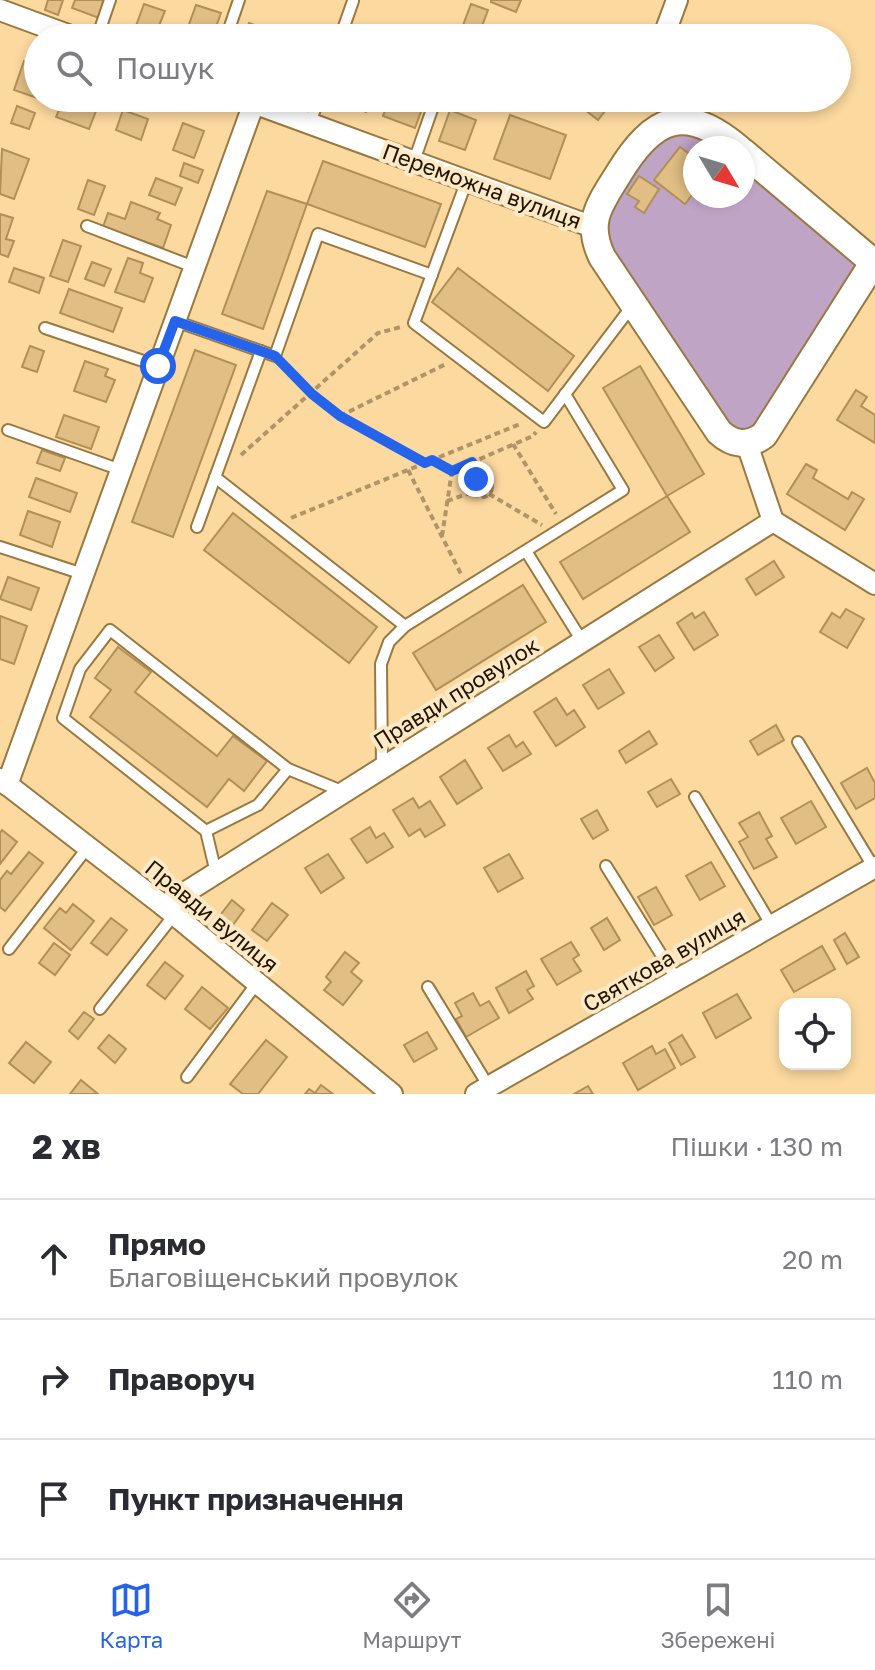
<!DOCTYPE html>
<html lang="uk">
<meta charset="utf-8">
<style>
body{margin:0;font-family:"Golos Text",sans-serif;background:#f2f2f3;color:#2b2b33}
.controls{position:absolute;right:24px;bottom:24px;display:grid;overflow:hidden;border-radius:16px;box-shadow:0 4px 12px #0003}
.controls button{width:72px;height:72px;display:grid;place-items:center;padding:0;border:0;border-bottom:2px solid #e1e1e2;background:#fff;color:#2b2b33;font:40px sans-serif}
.compass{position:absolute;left:683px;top:136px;width:72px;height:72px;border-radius:50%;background:#fff;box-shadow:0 4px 12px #0003;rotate:128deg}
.stop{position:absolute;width:24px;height:24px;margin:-18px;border:6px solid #2563eb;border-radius:50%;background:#fff}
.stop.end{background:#2563eb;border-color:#fff;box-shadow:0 2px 8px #0008}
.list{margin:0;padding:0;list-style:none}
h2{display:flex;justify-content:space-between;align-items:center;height:104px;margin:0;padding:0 32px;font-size:34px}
h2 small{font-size:26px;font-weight:400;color:#7c7c81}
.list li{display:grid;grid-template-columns:52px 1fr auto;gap:24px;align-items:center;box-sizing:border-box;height:120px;padding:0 32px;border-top:2px solid #e1e1e2}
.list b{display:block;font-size:30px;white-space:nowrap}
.list p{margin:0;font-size:26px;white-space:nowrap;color:#7c7c81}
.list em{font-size:26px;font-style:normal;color:#7c7c81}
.icon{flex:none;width:44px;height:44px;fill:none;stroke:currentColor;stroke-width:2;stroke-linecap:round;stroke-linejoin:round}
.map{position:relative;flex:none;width:875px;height:1094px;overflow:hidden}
.search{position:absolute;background:#fff;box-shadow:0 4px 12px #0003;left:24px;right:24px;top:24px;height:88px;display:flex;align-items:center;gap:20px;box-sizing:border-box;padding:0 28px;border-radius:44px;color:#7c7c81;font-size:30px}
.sheet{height:464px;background:#fff}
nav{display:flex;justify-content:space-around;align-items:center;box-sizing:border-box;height:112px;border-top:2px solid #e1e1e2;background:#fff;font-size:22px;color:#7c7c81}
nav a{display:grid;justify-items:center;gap:4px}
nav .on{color:#2563eb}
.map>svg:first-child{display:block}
.green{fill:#bfa4c5}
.building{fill:#e0be84;stroke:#b09058;stroke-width:2}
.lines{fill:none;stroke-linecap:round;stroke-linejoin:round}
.service-casing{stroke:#997941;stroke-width:14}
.minor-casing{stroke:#997941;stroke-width:24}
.tertiary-casing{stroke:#997941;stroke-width:30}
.path{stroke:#b09568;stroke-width:4;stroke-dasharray:6 4;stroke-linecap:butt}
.service{stroke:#fff;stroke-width:10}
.minor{stroke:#fff;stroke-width:20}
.tertiary{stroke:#fff;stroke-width:26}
.route{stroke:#2563eb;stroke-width:10}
.labels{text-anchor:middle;stroke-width:8;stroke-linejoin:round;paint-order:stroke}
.street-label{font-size:22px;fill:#211500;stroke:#fde9c6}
</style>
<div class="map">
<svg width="875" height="1094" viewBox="0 0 875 1094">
<rect width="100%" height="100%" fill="#fcd99f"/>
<path class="green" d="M684 133 699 135 720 148H695V196H743V167L858 264 761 421 751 431 732 429 606 240 607 214 645 152 669 136Z"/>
<g class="building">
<path d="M48 0H63L58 15 45 10Z"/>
<path d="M75 0H105L99 18 72 8Z"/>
<path d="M491 0H521L516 12 491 2Z"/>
<path d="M144 4 165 11 156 33 136 26Z"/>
<path d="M471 4 488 10 479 34 462 28Z"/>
<path d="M196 5 221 13 212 38H184Z"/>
<path d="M249 23 279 34 277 38H243Z"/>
<path d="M24 61 38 66V98H44L43 100 14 90Z"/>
<path d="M74 98H101L89 129 56 117 62 103 71 106Z"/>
<path d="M347 98H371L366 112 345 104Z"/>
<path d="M390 98H426L415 128 383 116Z"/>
<path d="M570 98H615L598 120Z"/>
<path d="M17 106 35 113 29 129 11 123Z"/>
<path d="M123 110 148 119 141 140 116 130Z"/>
<path d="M450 110 476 120 465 150 439 141Z"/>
<path d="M510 115 566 135 550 179 494 159Z"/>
<path d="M183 123 204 131 194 158 173 150Z"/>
<path d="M680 147 695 158V191L685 204 654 180Z"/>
<path d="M2 149 29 159 14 199 0 194Z"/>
<path d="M323 161 441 204 425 247 307 204Z"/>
<path d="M184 163 203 170 198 183 180 176Z"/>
<path d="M639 176 659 189 644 213 635 207 639 201 627 194Z"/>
<path d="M156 178 182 188 175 205 149 195Z"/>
<path d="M88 180 105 186 94 215 78 209Z"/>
<path d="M267 191 307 204 263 329 222 314Z"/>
<path d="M131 202 160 213 157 219 171 225 163 248 103 227 108 213 125 219Z"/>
<path d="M0 214 13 218 6 239 14 241 8 257 0 254Z"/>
<path d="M63 240 81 246 68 282 50 276Z"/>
<path d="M128 258 143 263 140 273 153 278 144 302 115 292Z"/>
<path d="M92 262 111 269 104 286 85 279Z"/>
<path d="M14 268 44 278 39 293 9 282Z"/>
<path d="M458 268 574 356 548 391 432 302Z"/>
<path d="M69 289 122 308 113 332 60 313Z"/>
<path d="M30 346 44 351 37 372 22 367Z"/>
<path d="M195 350 236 365 173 537 132 522Z"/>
<path d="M85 361 108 369 105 376 115 380 106 402 74 391Z"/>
<path d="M640 366 704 474 667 496 603 388Z"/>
<path d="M856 390 867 397 861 406 875 415V443L837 420Z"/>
<path d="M64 415 99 427 91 449 56 437Z"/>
<path d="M42 450 65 458 60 471 37 463Z"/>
<path d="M806 464 817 470 813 478 848 499 852 492 864 499 845 530 787 494Z"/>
<path d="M36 478 77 493 70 512 29 497Z"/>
<path d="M667 496 690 532 583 599 560 562Z"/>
<path d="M28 511 60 522 52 547 20 535Z"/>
<path d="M233 513 377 627 349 663 204 550Z"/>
<path d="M774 561 784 577 756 595 746 579Z"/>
<path d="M8 577 39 588 31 610 0 599Z"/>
<path d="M523 585 546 622 436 690 413 653Z"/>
<path d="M846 609 864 619 847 648 820 632 832 613 840 618Z"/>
<path d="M704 612 718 635 694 650 677 623 692 613 695 618Z"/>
<path d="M0 616 27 626 14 664 0 659Z"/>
<path d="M659 635 674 658 655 671 639 647Z"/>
<path d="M118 647 151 672 135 692 217 756 233 736 267 761 244 791 229 779 207 807 90 717 111 690 95 678Z"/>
<path d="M609 669 624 693 598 709 583 685Z"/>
<path d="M556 698 567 715 574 710 585 727 556 746 534 712Z"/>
<path d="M776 725 784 740 758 755 750 741Z"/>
<path d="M649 731 657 744 626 763 619 751Z"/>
<path d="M509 735 516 747 523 742 531 754 503 771 488 748Z"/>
<path d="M465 760 482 788 457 804 440 777Z"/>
<path d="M867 768 875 783V798L856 809 841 783Z"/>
<path d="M671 779 680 794 657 807 648 792Z"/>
<path d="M413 798 419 808 430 801 445 825 425 837 420 829 409 836 393 810Z"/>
<path d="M811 801 826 827 796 844 781 818Z"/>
<path d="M597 810 608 830 593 839 581 819Z"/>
<path d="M759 812 772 836 766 839 777 857 754 869 739 842 748 837 739 823Z"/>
<path d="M370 827 376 838 384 833 393 847 367 863 351 839Z"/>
<path d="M2 830 17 842 0 864V833Z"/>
<path d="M29 852 43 863 5 911 0 907V880L7 871 11 874Z"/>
<path d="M328 854 344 878 321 893 305 868Z"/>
<path d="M509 854 523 878 498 892 484 868Z"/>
<path d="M711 862 725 886 700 900 686 876Z"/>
<path d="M656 887 672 915 654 925 638 897Z"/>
<path d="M232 900 244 910 227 933 214 923Z"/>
<path d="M272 903 288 915 267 941 252 930Z"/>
<path d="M73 904 94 921 71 950 44 928 60 908 66 913Z"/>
<path d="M111 918 127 930 107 955 91 943Z"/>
<path d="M607 918 620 940 604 950 591 928Z"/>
<path d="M845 933 859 957 847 964 834 940Z"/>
<path d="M571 942 579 955 573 959 581 971 557 985 541 959Z"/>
<path d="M54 943 70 955 55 975 39 963Z"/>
<path d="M822 946 835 969 794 992 781 970Z"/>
<path d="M345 952 359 963 351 972 362 981 343 1005 324 990 331 982 326 977Z"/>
<path d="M165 962 183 976 165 999 147 985Z"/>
<path d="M526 971 534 986 527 990 533 999 509 1013 496 988Z"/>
<path d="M202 987 228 1008 210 1029 185 1009Z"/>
<path d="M473 993 480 1006 489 1001 499 1018 466 1037 456 1019 462 1016 455 1003Z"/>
<path d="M737 994 751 1018 716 1038 703 1013Z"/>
<path d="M84 1012 94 1019 78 1039 69 1031Z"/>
<path d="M427 1032 437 1049 414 1062 404 1045Z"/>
<path d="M109 1035 126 1049 115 1063 98 1048Z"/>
<path d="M682 1035 695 1057 681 1065 669 1043Z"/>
<path d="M266 1040 287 1057 258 1094H243L230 1084Z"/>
<path d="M26 1042 51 1062 34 1083 9 1063Z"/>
<path d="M652 1046 656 1054 665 1049 675 1068 638 1090 623 1063Z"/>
<path d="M81 1080 98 1094H70Z"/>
<path d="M321 1085 333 1094H305L309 1089 315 1093Z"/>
<path d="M588 1086 593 1094H574Z"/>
</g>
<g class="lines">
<g class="service-casing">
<g id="service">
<path d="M97 38 110 0"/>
<path d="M226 38 239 0"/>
<path d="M340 38 353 1"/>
<path d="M310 123 319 98"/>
<path d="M414 161 436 98"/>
<path d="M467 180 414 323 544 422 632 306"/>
<path d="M87 226 194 267"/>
<path d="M175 321 275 356 318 234 432 275"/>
<path d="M45 328 158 366"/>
<path d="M8 430 121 470"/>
<path d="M215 477 405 626"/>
<path d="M197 527 261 351"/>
<path d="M0 547 83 574"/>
<path d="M526 551 582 641"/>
<path d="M798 742 874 868"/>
<path d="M382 767 381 664 389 642 405 626 623 490 565 394"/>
<path d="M695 797 772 926"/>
<path d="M206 831 258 805 288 769"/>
<path d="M606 866 677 980"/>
<path d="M216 873 206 831 63 718 80 669 110 630 288 769 344 792"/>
<path d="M9 949 88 847"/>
<path d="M428 987 489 1087"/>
<path d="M100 1009 174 915"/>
<path d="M187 1077 257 983"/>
</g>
</g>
<g class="minor-casing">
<g id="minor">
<path d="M0 10 76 38"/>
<path d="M663 38 677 0"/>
<path d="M240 98 593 227"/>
<path d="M675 98 684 122"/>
<path d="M747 444 773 521 875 584"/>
<path d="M0 779 164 906 392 1094"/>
<path d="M7 785 254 103"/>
<path d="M164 906 773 521"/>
<path d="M476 1094 875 867"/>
</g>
</g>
<g class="tertiary-casing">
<g id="tertiary">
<path d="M738 148C685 103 653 117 619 173 600 204 585 221 602 257L719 432C733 445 748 447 764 435L875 260"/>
<path d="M743 152 873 262"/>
</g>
</g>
<g class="path">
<path d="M283 365 312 394 340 416 425 463"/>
<path d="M340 416 446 364"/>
<path d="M513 444 556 514"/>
<path d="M241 455 378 333 401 327"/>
<path d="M433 461 452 471"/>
<path d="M472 462 478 477"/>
<path d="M408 470 461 574"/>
<path d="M452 471 533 436 536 432"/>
<circle cx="482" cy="487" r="10"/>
<path d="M489 494 542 525"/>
<path d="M447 501 473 492"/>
<path d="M291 518 520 424"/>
<path d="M442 536 452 471"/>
</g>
<use href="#service" class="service"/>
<use href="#minor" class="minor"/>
<use href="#tertiary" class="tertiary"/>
</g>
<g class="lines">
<path class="route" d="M158 366 175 321 275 356 312 394 340 416 425 463 432 460 452 471 472 462 478 477 476 479"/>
</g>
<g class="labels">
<g class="street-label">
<text transform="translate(482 186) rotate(20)" y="8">Переможна вулиця</text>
<text transform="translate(456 693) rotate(-32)" y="8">Правди провулок</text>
<text transform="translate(212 916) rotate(39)" y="8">Правди вулиця</text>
<text transform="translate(664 960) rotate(-30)" y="8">Святкова вулиця</text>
</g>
</g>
</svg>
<div class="controls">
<button><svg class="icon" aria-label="locate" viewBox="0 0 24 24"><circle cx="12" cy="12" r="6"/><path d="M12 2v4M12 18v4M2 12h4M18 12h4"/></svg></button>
</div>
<svg class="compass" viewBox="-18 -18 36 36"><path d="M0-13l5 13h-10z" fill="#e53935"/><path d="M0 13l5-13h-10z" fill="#7c7c81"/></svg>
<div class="stop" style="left:158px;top:366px"></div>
<div class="stop end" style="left:476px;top:479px"></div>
<div class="search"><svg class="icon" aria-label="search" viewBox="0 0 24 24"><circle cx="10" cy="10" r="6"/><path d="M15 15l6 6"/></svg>Пошук</div>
</div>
<section class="sheet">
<h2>2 хв<small>Пішки · 130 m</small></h2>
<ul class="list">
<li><svg class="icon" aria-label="ahead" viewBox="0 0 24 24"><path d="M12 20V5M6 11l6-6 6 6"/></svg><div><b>Прямо</b><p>Благовіщенський провулок</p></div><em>20 m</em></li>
<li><svg class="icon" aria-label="right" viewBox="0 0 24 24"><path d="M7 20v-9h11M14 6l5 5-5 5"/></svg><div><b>Праворуч</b></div><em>110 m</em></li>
<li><svg class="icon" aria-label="arrive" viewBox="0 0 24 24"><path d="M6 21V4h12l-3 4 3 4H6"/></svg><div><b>Пункт призначення</b></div></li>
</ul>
</section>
<nav>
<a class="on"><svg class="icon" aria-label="map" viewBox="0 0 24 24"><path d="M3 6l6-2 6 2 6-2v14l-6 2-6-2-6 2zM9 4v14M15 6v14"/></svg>Карта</a>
<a><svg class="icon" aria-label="directions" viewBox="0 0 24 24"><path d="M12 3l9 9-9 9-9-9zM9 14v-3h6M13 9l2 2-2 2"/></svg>Маршрут</a>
<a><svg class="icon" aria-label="saved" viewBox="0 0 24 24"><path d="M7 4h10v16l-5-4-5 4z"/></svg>Збережені</a>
</nav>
